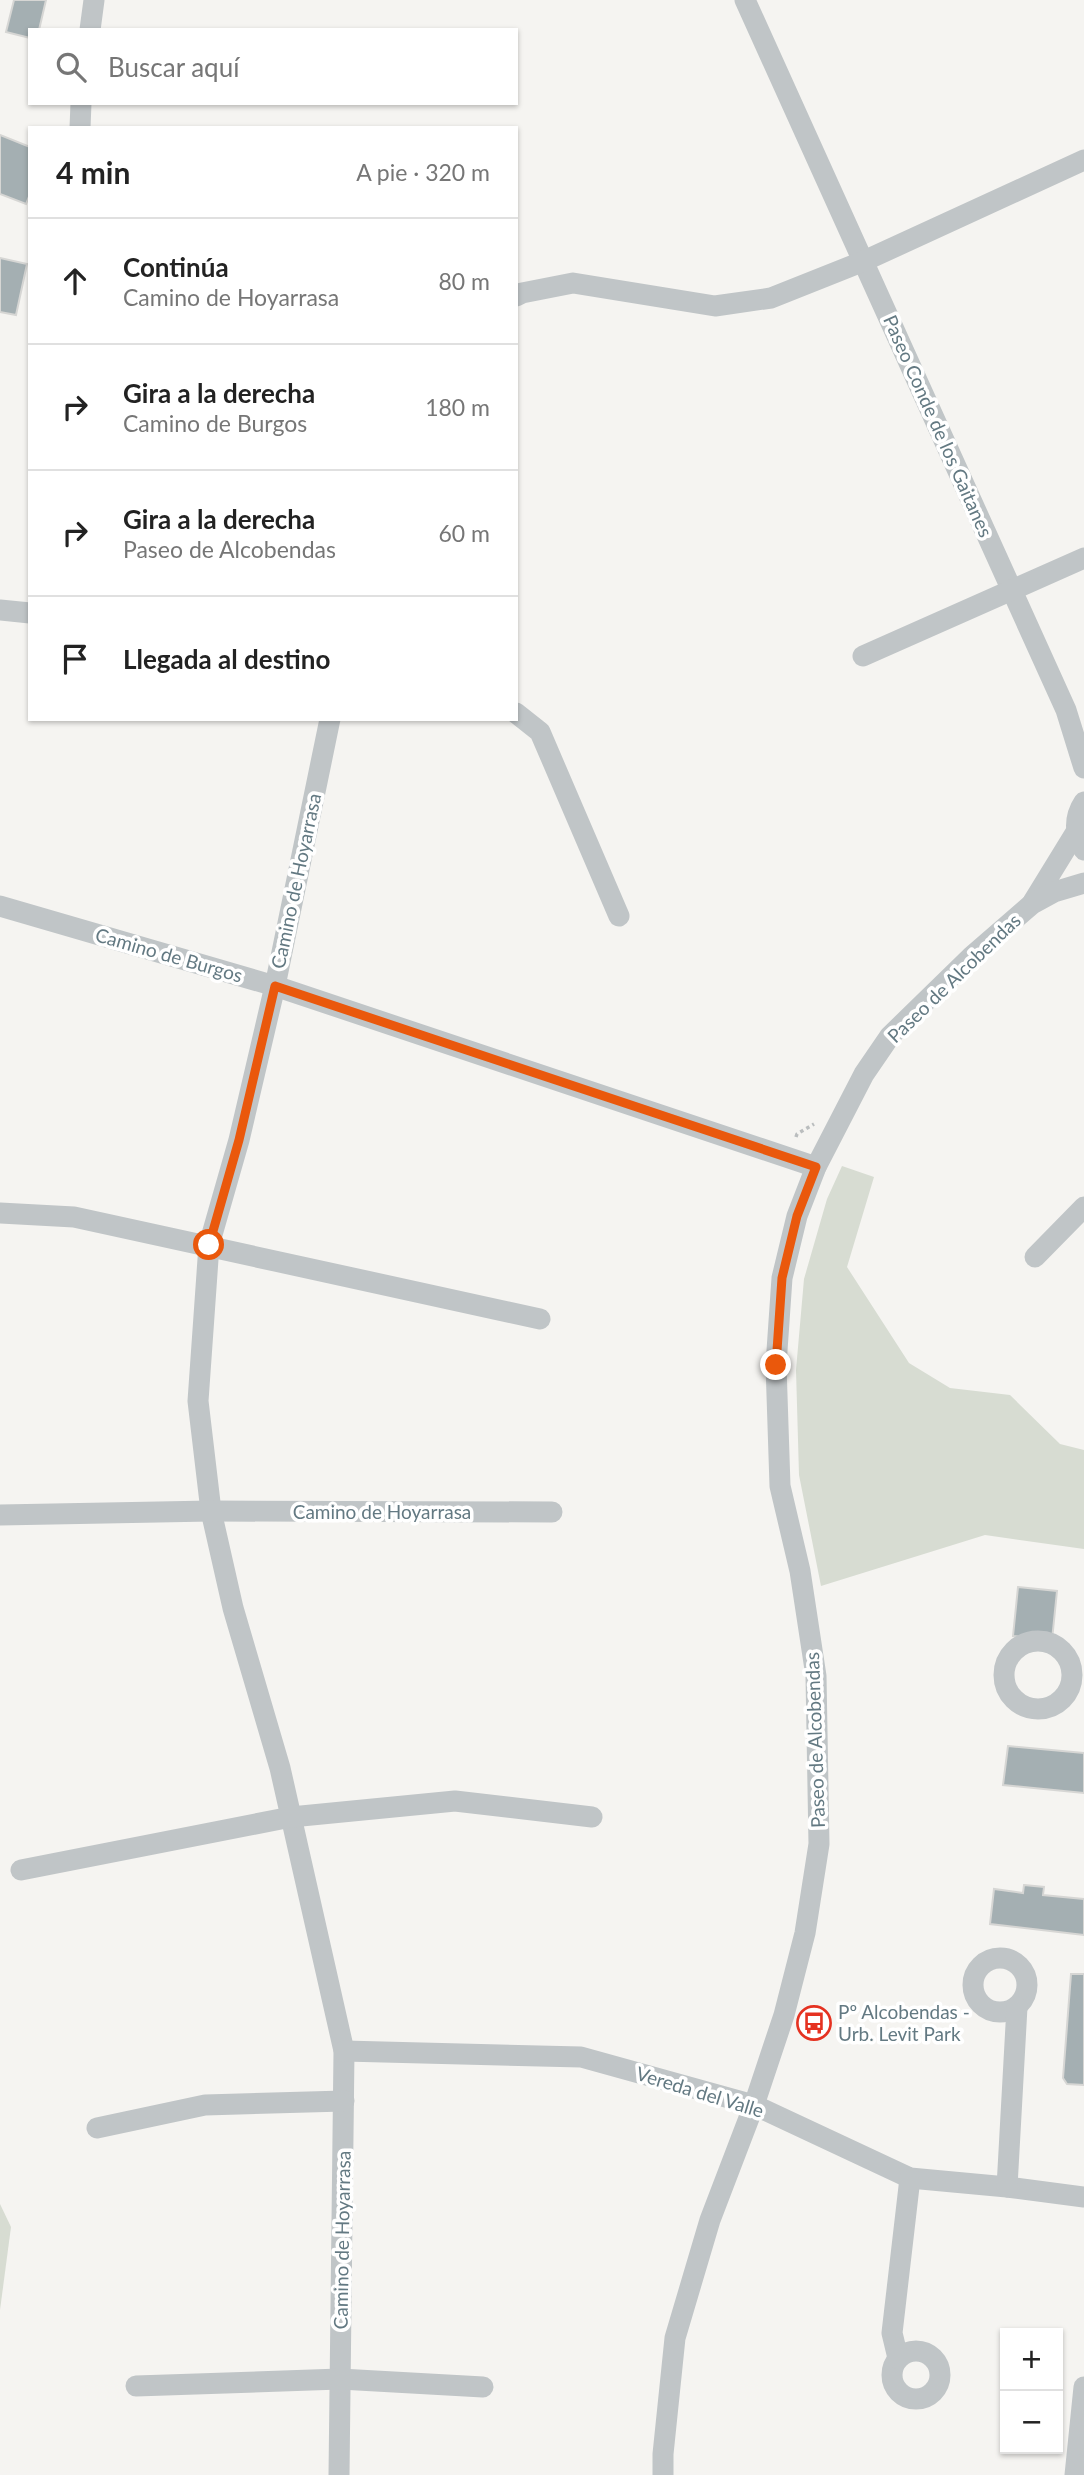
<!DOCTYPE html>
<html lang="es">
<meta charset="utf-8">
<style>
body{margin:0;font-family:Lato,sans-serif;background:#f2f2f2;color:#222}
.controls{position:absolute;right:21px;bottom:21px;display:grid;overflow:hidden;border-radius:0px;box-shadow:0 2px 5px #0004}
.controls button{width:63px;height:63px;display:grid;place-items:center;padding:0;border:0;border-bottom:2px solid #e0e0e0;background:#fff;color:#222;font:35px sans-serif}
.stop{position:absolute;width:21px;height:21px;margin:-16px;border:5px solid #ea580c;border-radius:50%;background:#fff}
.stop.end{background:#ea580c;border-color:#fff;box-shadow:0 2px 7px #0008}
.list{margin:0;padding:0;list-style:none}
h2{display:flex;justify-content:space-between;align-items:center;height:91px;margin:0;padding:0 28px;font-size:30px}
h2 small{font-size:23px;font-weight:400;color:#767676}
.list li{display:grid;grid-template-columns:46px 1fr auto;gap:21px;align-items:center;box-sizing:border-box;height:126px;padding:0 28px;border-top:2px solid #e0e0e0}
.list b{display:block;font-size:26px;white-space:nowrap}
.list p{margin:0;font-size:23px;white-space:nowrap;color:#767676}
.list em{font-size:23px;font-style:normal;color:#767676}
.icon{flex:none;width:38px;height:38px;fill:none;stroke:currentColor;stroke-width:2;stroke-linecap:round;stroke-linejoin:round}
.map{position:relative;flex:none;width:1084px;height:2475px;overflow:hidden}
.search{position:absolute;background:#fff;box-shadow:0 2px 5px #0004;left:28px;top:28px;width:490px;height:77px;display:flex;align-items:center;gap:18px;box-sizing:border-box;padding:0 24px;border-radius:0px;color:#767676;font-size:26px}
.panel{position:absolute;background:#fff;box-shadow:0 2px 5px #0004;left:28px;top:126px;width:490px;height:595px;border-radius:0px}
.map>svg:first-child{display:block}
.green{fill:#d7dcd2}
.building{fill:#a4afb2;stroke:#d6d6d4;stroke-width:2}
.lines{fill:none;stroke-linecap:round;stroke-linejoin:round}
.path{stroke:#babdbe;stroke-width:3.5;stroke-dasharray:3.5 3.5;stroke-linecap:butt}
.minor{stroke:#c0c5c7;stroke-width:21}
.route{stroke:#ea580c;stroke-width:9}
.labels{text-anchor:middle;stroke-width:7;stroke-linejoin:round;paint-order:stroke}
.street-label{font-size:19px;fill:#637982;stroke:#fff}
.poi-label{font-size:19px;fill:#637982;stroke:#fff;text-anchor:start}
</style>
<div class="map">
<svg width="1084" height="2475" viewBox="0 0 1084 2475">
<rect width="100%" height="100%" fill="#f5f4f1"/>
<g class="green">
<path d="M842 1166 874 1177 847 1267 909 1363 950 1388 1010 1395 1060 1444 1084 1450V1549L985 1535 821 1586 799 1475 796 1370 804 1279 827 1199Z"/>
<path d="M0 2204 11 2227 0 2310Z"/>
</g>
<g class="building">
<path d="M14 0H46L39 30H30V38L6 32Z"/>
<path d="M0 135 30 147V194L26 204 0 194Z"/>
<path d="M0 258 27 264 16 315 0 312Z"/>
<path d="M1018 1587 1057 1591 1052 1640 1013 1636Z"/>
<path d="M1008 1746 1084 1753V1793L1003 1785Z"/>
<path d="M1024 1885 1044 1887 1043 1895 1084 1899V1935L990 1924 994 1889 1023 1893Z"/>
<path d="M1071 1974H1084V2085L1067 2084 1063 2078Z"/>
</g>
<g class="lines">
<path class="path" d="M796 1137 797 1134 814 1124"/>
<g class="minor">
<path d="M745 0 1066 710 1084 768"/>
<path d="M90 30 94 0"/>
<path d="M80 128 81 103"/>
<path d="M516 296 522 293 573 283 715 306 771 298 864 261 1084 160"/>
<path d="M0 610 30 613"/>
<path d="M863 656 1084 558"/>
<path d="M516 713 540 732 619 916"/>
<path d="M330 719 275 986 239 1140 209 1245 198 1401 211 1511 233 1608 280 1768 344 2051 339 2475"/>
<path d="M1084 802C1074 817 1074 834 1084 850"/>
<path d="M1033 902 1076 832"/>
<path d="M0 906 275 986 816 1167"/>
<path d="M0 1213 74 1217 540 1319"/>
<path d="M1035 1257 1084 1207"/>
<path d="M0 1515 211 1511 552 1512"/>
<circle cx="1038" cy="1675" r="34"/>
<path d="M21 1870 291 1817 455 1801 592 1817"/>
<circle cx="1000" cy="1985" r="27"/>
<path d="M344 2051 581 2057 754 2105 910 2178 1007 2187 1084 2197"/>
<path d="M97 2128 205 2105 344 2101"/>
<path d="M1007 2187 1017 2007"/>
<circle cx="916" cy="2375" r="24"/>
<path d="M898 2358 892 2333 910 2178"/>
<path d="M136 2386 340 2379 483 2387"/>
<path d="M663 2475V2454L675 2338 710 2220 754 2105 784 2015 805 1933 819 1844 816 1676 800 1571 780 1486 776 1365 782 1278 797 1216 816 1167 864 1074 890 1036 971 957 1032 904 1054 892 1084 883"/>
<path d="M1075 2475 1084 2387"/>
</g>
</g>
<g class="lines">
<path class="route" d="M209 1245 239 1140 275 986 816 1167 797 1216 782 1278 776 1365"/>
</g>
<defs>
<g id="bus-ring" transform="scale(1.75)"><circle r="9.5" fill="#fff" stroke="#e53221" stroke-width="1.5"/><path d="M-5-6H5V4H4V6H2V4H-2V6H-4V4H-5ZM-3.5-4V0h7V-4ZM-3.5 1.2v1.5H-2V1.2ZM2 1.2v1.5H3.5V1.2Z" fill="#e53221"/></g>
</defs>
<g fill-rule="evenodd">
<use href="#bus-ring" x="814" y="2023"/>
</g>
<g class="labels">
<g class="street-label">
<text transform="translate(938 426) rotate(66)" y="7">Paseo Conde de los Gaitanes</text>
<text transform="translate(296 881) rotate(-78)" y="7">Camino de Hoyarrasa</text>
<text transform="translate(169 955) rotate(16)" y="7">Camino de Burgos</text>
<text transform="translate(954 978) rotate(-44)" y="7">Paseo de Alcobendas</text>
<text x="382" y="1519">Camino de Hoyarrasa</text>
<text transform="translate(815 1740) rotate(-92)" y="7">Paseo de Alcobendas</text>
<text transform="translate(700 2092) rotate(17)" y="7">Vereda del Valle</text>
<text transform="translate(342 2240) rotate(-89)" y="7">Camino de Hoyarrasa</text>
</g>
<g class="poi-label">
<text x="838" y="2019">Pº Alcobendas -<tspan x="838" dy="22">Urb. Levit Park</tspan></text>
</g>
</g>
</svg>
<div class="controls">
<button>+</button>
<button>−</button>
</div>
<div class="stop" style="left:209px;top:1245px"></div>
<div class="stop end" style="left:776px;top:1365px"></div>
<div class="search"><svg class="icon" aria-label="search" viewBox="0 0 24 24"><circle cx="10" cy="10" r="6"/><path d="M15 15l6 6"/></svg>Buscar aquí</div>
<section class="panel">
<h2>4 min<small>A pie · 320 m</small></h2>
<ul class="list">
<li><svg class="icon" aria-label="ahead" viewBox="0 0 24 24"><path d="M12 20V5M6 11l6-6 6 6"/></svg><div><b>Continúa</b><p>Camino de Hoyarrasa</p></div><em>80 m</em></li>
<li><svg class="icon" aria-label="right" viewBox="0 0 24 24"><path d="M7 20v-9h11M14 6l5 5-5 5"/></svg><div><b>Gira a la derecha</b><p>Camino de Burgos</p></div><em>180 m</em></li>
<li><svg class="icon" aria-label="right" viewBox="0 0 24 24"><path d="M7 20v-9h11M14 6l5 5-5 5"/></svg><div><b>Gira a la derecha</b><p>Paseo de Alcobendas</p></div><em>60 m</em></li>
<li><svg class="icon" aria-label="arrive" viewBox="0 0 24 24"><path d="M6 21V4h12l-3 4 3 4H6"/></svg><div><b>Llegada al destino</b></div></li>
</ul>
</section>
</div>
